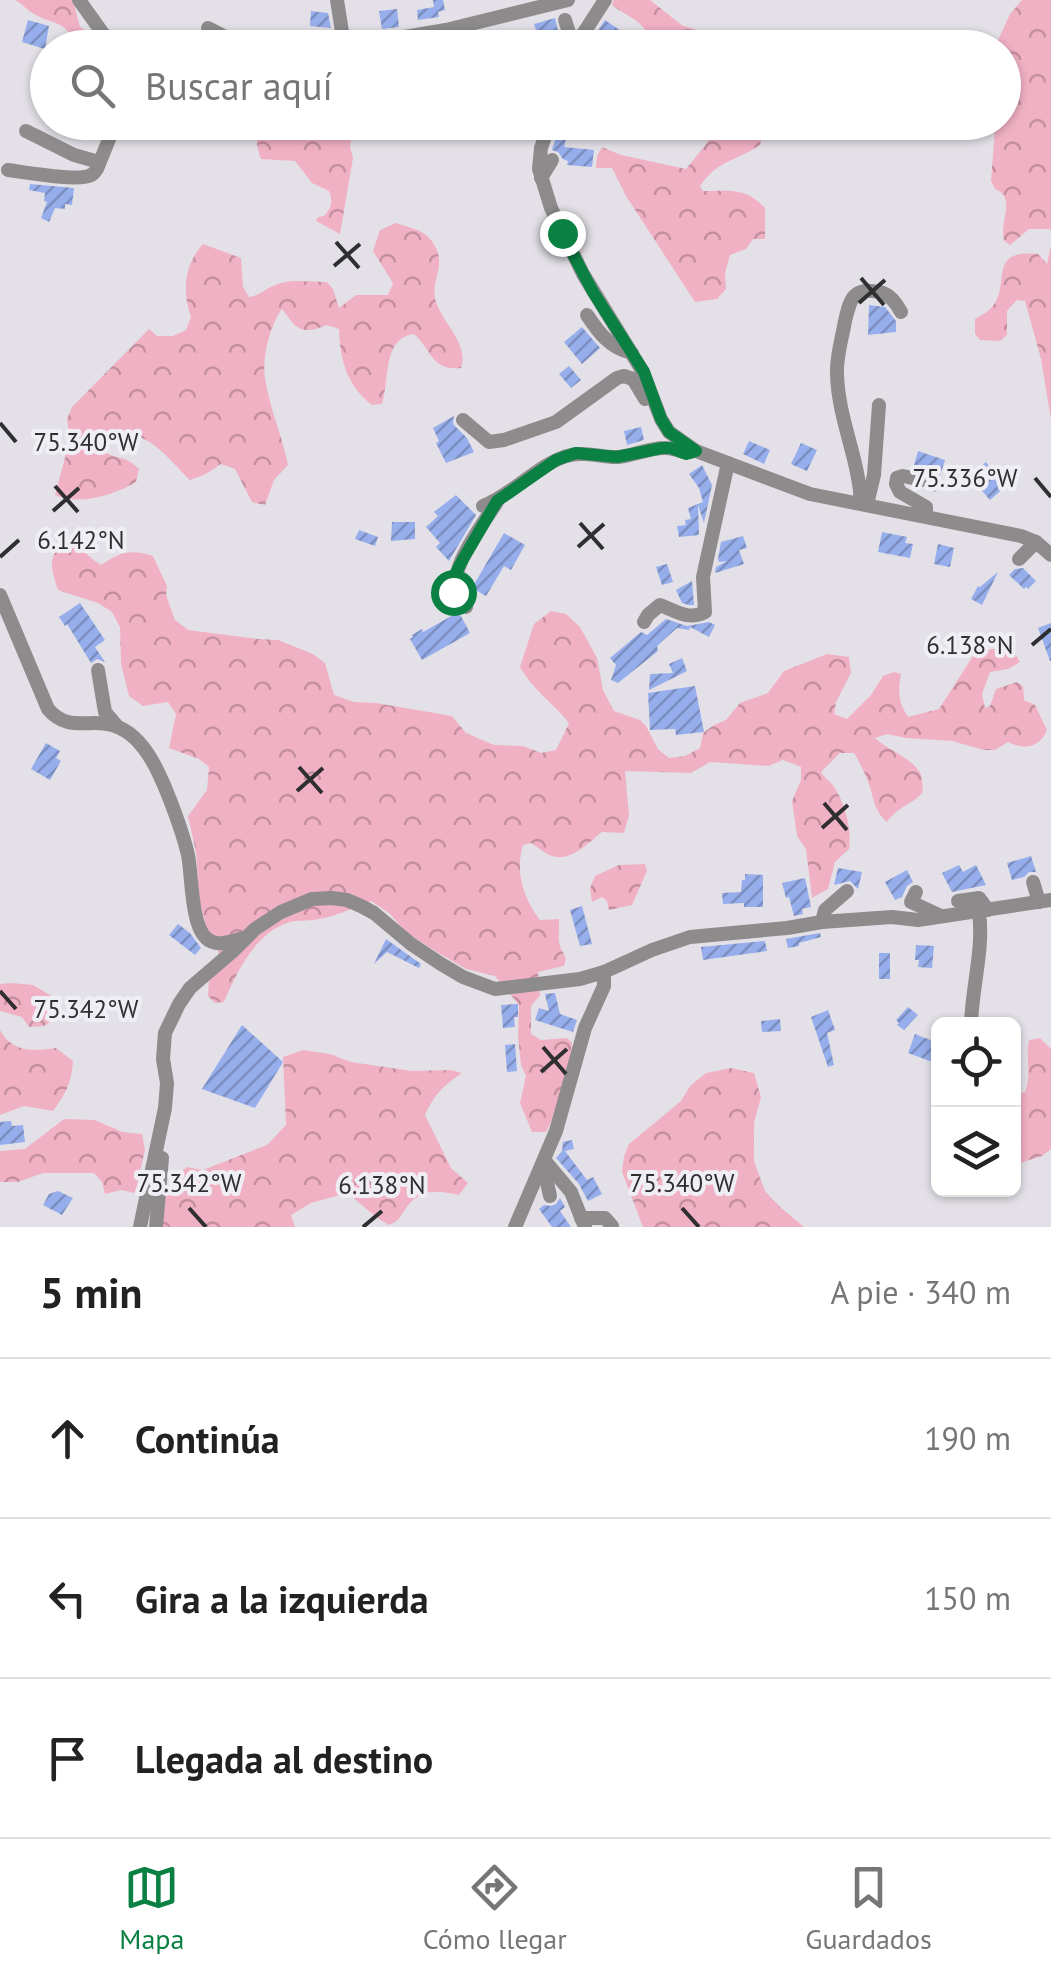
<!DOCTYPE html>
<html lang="es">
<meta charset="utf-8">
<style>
body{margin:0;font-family:"PT Sans",sans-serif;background:#f6f6f6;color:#222}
.controls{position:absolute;right:30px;bottom:30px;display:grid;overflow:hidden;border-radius:15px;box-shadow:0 2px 8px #0004}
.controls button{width:90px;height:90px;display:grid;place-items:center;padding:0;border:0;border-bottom:2px solid #e0e0e0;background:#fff;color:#222;font:50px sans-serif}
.stop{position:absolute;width:30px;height:30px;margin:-22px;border:8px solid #0b8043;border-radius:50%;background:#fff}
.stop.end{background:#0b8043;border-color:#fff;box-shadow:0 2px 10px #0008}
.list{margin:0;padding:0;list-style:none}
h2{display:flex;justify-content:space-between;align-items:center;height:130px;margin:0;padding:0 40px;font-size:42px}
h2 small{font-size:32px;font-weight:400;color:#767676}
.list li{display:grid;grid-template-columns:65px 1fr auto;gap:30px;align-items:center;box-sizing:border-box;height:160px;padding:0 40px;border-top:2px solid #e0e0e0}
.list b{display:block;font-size:38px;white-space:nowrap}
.list em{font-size:32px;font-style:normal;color:#767676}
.icon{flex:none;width:55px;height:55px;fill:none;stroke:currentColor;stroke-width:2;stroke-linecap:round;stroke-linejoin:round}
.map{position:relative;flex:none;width:1051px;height:1227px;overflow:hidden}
.search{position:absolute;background:#fff;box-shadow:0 2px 8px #0004;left:30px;right:30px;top:30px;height:110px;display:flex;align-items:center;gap:25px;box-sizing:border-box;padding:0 35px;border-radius:55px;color:#767676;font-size:38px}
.sheet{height:610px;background:#fff}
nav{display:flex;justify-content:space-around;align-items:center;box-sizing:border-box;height:140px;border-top:2px solid #e0e0e0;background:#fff;font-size:28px;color:#767676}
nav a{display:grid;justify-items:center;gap:5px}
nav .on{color:#0b8043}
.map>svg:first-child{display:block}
.forest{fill:url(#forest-crowns)}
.building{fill:url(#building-hatch)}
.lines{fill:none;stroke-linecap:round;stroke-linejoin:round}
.minor{stroke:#8e8b8d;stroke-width:14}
.route{stroke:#0b8043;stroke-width:12}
.ticks{fill:none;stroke:#2f2e30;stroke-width:4}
.ticks-label{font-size:25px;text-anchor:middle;fill:#2f2e30;stroke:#f0eef5;stroke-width:8;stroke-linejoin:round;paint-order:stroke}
</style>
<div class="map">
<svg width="1051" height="1227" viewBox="0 0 1051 1227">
<defs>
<pattern id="forest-crowns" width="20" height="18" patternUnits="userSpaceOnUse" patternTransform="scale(2.5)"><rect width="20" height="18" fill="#f1b1c4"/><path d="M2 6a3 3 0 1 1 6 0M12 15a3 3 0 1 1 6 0" fill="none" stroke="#c490a0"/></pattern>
<pattern id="building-hatch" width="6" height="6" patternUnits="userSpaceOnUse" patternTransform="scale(2.5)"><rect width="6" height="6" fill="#97aeec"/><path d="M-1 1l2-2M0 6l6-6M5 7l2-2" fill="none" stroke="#7c8ec0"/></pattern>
</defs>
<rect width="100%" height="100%" fill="#e3e1e7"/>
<g class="forest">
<path d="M14 0H73L80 27 110 47H77C63 18 58 27 34 14 26 10 23 3 14 0Z"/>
<path d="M614 0H650L683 26 694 29 705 36 710 47H647C653 23 628 18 612 5Z"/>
<path d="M1022 0H1051V232L1050 229H1029L1010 245 1004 241C999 220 1017 198 995 189L991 181 995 128 997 123 1004 122V48L995 47 1010 14Z"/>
<path d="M282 122 354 123 350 147 353 158 340 234 316 221 318 217 324 216C332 207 333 202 329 191L312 183 295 161 261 159C257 148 252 129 267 124 272 123 277 124 282 122Z"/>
<path d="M716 122 759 123 763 130 760 145C734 163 720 158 700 186L703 191C730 191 746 187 765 208V239H753L746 249 730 255 725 273 726 289 717 299 695 302 626 196 612 168H596L597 156 602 147 621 155 686 169 707 143Z"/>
<path d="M396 223C409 228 421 228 431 240 450 265 429 278 436 302 443 324 469 343 461 368 431 371 432 350 414 334 382 338 390 380 382 404L372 405C347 386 340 360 339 329L327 325C300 336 297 329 282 309 270 325 262 358 265 378 269 406 282 436 288 465L274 480 265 505 252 502 235 469 221 464 206 474 190 480C167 458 147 427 112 435L103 451C119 461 124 454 139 469L136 482C115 495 78 506 55 495L70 439 67 419 72 407 149 329 157 336H173L186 330 191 317C182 291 184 265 203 244L241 258 243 287 249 297C261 295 263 290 273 286 288 278 310 282 327 282L333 289 339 308 356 295H388L393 283 373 251 380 230Z"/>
<path d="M1051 245V420L1041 359 1025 301 1017 300 1007 311V335L1000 341 980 340 975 334V319C982 315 990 311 995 303 1009 279 989 249 1038 254L1047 264Z"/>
<path d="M64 539C80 544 86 556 101 565 120 552 131 549 153 556L167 586 166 595 175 620 188 630 258 639 278 640 313 654 325 663 334 695 354 702 376 703 452 716 466 733 494 745 523 746 541 753 556 750 569 723C553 703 533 690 520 667L534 624 551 611 566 614 580 627 597 658 603 690 614 711 640 720 646 726 658 749 669 758 685 756 700 748 703 733 714 725 726 720 740 703 768 693 784 671 827 654 849 657 851 673 836 702 834 714 847 719 871 695 883 676 894 672 901 674C898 692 898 701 908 717L939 709 973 656 991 649 1012 648 1020 662 1008 669 990 672 982 694 985 708 990 706 996 689 1017 682 1023 686 1024 700 1035 705 1047 730C1040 748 1024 750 1008 742L995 750H984L952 741 906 738 887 734 875 738C887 750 914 758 921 775 923 780 922 786 923 792 912 805 898 806 887 822 874 811 874 799 869 784 865 773 860 763 854 753H840L821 772C824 777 828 780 832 784 845 801 852 829 849 849L835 862 828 889 812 898 806 849 797 836 792 801 801 780V767L783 760 768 766 710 762 691 773 625 771 629 815 624 833 602 832C588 843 571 862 552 856 545 854 538 847 531 843L523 845C515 872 523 898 540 920L559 919C560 938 555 939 566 958L564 966 538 972 540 995 531 1006V1034L541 1040 567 1038 572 1043 571 1057 551 1122 546 1132H532L520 1103 526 1076 521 1065 518 1037 519 1005 495 976 466 969 435 951 406 932 389 913 371 901C354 908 336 916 319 919 308 922 298 919 287 923 255 934 236 973 224 1002L215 1003 208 996 209 980 221 969 216 938 207 930 199 898 196 852 188 816 207 790 209 767 199 759 169 748 176 714 168 702 143 706 129 696 121 664 120 627 112 612 98 603 58 590C50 566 48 559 64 539Z"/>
<path d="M645 864 647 871 632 905 609 910 607 901 602 897 592 902 590 888 595 876 619 865Z"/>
<path d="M12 983 33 985 50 995 55 1008V1019L44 1026 29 1027 22 1017 0 1011V984Z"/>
<path d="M0 1030C13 1053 32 1051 56 1048L73 1061C72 1082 65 1095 53 1111L24 1106 0 1115Z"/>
<path d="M1040 1038 1051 1049V1149L1042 1156 1014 1165V1093L1018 1094 1025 1092C1032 1075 1025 1058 1029 1040Z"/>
<path d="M303 1050 330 1054 351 1062 412 1071 451 1070 462 1073C444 1085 434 1095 425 1115L451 1168 468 1183 459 1195C438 1190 420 1188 406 1208 400 1217 399 1221 389 1225 372 1216 362 1204 347 1193L311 1203 291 1215 295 1227H150L174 1177 187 1167 203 1170 267 1145 286 1125 283 1057Z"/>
<path d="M731 1068 754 1073 761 1097 754 1123V1161L765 1191 780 1207 804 1227H643L622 1172 624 1156 629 1144 681 1101 690 1086 706 1073Z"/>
<path d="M64 1119 95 1120 122 1132 142 1134 145 1150 135 1193 121 1190 105 1194 102 1182 94 1173H43L18 1182H0V1151L25 1149Z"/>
</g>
<g class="building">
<path d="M433 0H443L445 10 438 12 439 17 418 20 417 10 434 7Z"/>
<path d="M397 9 399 27 382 29 379 11Z"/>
<path d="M311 11 328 13 331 28 310 26Z"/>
<path d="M555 18 559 35 545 40 543 34 538 36 534 24Z"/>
<path d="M28 20 49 26 45 49 22 42Z"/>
<path d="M605 20 624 33 613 47 604 41 599 48 588 45Z"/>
<path d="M740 30 750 38 742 48H733L728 44Z"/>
<path d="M557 134 567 136 564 147 594 150 592 167 567 165 568 161 563 159 558 152 552 150Z"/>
<path d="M30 184 74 188 72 205 65 204V209L55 208 49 222 41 218 47 202 44 201 45 193 29 190Z"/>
<path d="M869 305 885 307 896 321V332L868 335Z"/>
<path d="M582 327 600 348 582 364 564 342Z"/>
<path d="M569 366 581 380 571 388 559 374Z"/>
<path d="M454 416 453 424 467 438 474 452 446 463 436 443 439 441 433 428Z"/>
<path d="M641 427 644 440 627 445 624 431Z"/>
<path d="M749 441 770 450 764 464 743 454Z"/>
<path d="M801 443 817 450 807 471 791 464Z"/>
<path d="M918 451 945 460 935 492 927 489 932 483 931 471 914 465Z"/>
<path d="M986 462 1005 487 990 500 969 476Z"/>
<path d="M702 465 712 485 704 523 698 505 699 535 679 537 677 526 686 525 685 520 691 519 688 508 703 502 699 488 689 474Z"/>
<path d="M456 495 476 515 449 561 436 547 440 543 426 527 438 516 434 512Z"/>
<path d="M392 522H415V539L391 541Z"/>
<path d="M359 530 378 537 375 546 355 539Z"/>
<path d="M882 532 907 537 905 543 913 544 910 558 878 552Z"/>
<path d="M504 533 525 545 511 570 504 566 486 596 472 588Z"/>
<path d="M743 536 747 548 739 550 744 564 715 573 716 567 727 561 719 562 718 559 721 542Z"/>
<path d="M938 544 954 548 950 567 934 564Z"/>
<path d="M667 564 673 582 662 585 656 567Z"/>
<path d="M1023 568 1036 581 1028 589 1026 587 1024 589 1009 575 1015 569Z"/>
<path d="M998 572 982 605 971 599 978 586 980 587Z"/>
<path d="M692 581 694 605H689L682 603 676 590Z"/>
<path d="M80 603 105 640 95 647 105 662 97 659 91 663 67 624 65 626 59 617Z"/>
<path d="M455 614 461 616 470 633 422 660 410 639 413 637 412 635 422 629 423 632Z"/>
<path d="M666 619 687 626 709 622 715 625 709 637 690 627 689 630 677 628 657 646 658 651 618 683 611 680 616 665 610 658 641 632 647 635Z"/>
<path d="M1051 623V661H1050L1038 628Z"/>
<path d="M682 658 687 671 649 690 650 674 673 673 669 664Z"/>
<path d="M695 686 704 732 676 735 675 729 650 730 648 693Z"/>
<path d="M46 743 60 751 56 758 61 761 50 780 31 769Z"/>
<path d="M1031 856 1036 872H1029L1024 877 1012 880 1007 863Z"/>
<path d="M959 865 963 872 976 865 986 885 952 892 942 873Z"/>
<path d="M838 868 862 872 858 889 850 881 834 885Z"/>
<path d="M907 870 913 882 907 886 902 897 895 900 885 882Z"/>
<path d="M745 874 763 875V907H744V903L723 904 722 893 741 892 742 880H745Z"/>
<path d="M805 878 811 907 802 909 803 914 794 916 789 897 786 898 782 883Z"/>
<path d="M582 906 592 944 580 946 570 910Z"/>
<path d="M178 924 190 933 201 948 195 955 169 935Z"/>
<path d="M820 933 821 937 799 943V946L788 948 786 939Z"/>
<path d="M386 939 421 964 419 968 387 952 374 964Z"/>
<path d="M765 941 767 951 703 960 701 947Z"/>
<path d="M916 945 934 946 932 968 918 967 919 960H915Z"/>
<rect x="879" y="953" width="11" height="26"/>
<path d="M555 993 560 1014 577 1020 573 1032 535 1020 539 1008 549 1011 545 994Z"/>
<path d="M518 1004V1017H514L515 1027 503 1028 501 1005Z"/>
<path d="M908 1007 918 1015 904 1030 897 1025 899 1023 896 1020Z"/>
<path d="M828 1010 835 1030 827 1033 834 1065 828 1067 811 1017Z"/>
<path d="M780 1019 781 1031 762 1032 761 1021Z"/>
<path d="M242 1025 283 1062 255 1108 202 1089Z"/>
<path d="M915 1034 938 1043V1064L908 1053Z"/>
<path d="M515 1044 517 1071 507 1072 505 1045Z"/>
<path d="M11 1121 12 1126 23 1125 25 1142 0 1145V1122Z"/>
<path d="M572 1140 574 1149 565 1151 587 1180 593 1177 602 1194 588 1201 579 1184 556 1158 562 1151 563 1142Z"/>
<path d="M58 1191 73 1198 62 1215 43 1205 49 1194Z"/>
<path d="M560 1198 565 1207 560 1211 571 1227H552L539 1209 544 1205 551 1206 556 1204Z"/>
</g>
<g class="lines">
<g class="minor">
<path d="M79 0 109 42 117 48"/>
<path d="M337 0 342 32 340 47"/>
<path d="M565 20 571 39 576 42"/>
<path d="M208 28 246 48"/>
<path d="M446 30V48"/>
<path d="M339 48 446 30 568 0"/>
<path d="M574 48 605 0"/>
<path d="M550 122 541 148 539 169 551 208 583 274 643 372 661 419 669 432 696 451 810 494 1021 536 1036 542 1051 555"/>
<path d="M26 131 74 155 99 162"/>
<path d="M100 133 104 122"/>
<path d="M8 170C24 172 80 182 91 175 94 174 95 171 97 169L116 122"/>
<path d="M541 178 552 160"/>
<path d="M587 315C599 333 610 348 632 353"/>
<path d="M463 420 489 442 504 440 556 422 617 378 624 376 633 379 645 399"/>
<path d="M922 480 903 476 897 478 896 484 900 492 926 507V516"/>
<path d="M861 503C859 459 838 418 837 374 836 357 842 339 845 321 850 300 853 286 879 292 890 294 896 303 901 312"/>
<path d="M867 504 874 475 879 405"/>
<path d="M483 506C513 495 541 461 571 455 587 451 602 458 618 457 633 456 649 448 664 448 676 447 682 455 694 451"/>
<path d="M1019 559 1036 542"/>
<path d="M0 595 48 709C70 735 94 715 120 728 138 736 151 757 159 774 169 795 183 833 188 855 192 876 191 924 206 938 216 948 232 941 243 938"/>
<path d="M466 607 458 604C444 572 480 529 497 502"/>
<path d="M644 622 648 615 660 605C676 611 688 621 705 612L703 577 728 463"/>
<path d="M98 670 105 712 117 726"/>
<path d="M1033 882 1039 902"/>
<path d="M916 892 911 902 941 916"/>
<path d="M958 901 979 898 988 910"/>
<path d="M822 922 825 910 847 891"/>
<path d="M971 1024C972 986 984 950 979 912"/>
<path d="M545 1161 571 1192 585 1227"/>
<path d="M549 1168 546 1178 550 1196"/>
<path d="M581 1218H605L612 1226"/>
<path d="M140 1227 165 1108 167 1083 163 1059 165 1033 179 1004 190 988 233 951 255 929 281 912 312 899 332 898 347 900 361 906 374 913 411 944 441 964 463 977 495 989 580 979 604 972 652 950 690 937 787 928 822 922 892 917 918 920 1051 900"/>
<path d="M156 1227 162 1158"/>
<path d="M515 1227 556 1131 585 1028 604 986V972"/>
</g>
</g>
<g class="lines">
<path class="route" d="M453 592 454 577 462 561 497 501 556 460 576 453 617 457 662 448H670L686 454 696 451 669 432 661 419 644 372 593 292 562 233"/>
</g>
<path class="ticks" d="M336 242 359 268M334 266 360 244M861 278 884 305M859 303 885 280M0 423 16 442M1035 478 1051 497M55 486 78 512M53 511 79 488M580 523 603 549M578 547 604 524M0 557 19 540M1032 645 1051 629M299 767 322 793M297 791 323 768M824 803 847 830M822 828 848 805M0 991 16 1009M543 1047 566 1074M541 1072 567 1049M189 1208 206 1227M682 1208 699 1227M363 1227 382 1211"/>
<g class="ticks-label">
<text x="86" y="451">75.340°W</text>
<text x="965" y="487">75.336°W</text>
<text x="81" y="549">6.142°N</text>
<text x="970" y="654">6.138°N</text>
<text x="86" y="1018">75.342°W</text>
<text x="189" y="1192">75.342°W</text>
<text x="682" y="1192">75.340°W</text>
<text x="382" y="1194">6.138°N</text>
</g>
</svg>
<div class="controls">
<button><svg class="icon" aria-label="locate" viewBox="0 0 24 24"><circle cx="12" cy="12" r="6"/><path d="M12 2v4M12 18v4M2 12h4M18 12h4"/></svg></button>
<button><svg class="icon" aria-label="layers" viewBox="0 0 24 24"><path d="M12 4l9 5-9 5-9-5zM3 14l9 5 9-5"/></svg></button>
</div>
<div class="stop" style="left:453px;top:592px"></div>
<div class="stop end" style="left:562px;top:233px"></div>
<div class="search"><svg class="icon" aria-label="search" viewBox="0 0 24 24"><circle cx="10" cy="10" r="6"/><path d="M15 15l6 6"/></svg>Buscar aquí</div>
</div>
<section class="sheet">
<h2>5 min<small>A pie · 340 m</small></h2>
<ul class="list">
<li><svg class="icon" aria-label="ahead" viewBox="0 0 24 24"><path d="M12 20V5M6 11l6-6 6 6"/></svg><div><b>Continúa</b></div><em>190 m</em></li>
<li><svg class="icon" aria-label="left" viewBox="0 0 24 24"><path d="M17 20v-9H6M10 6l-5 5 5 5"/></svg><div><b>Gira a la izquierda</b></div><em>150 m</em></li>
<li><svg class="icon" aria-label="arrive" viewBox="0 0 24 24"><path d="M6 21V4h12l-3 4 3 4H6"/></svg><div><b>Llegada al destino</b></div></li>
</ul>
</section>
<nav>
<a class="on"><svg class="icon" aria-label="map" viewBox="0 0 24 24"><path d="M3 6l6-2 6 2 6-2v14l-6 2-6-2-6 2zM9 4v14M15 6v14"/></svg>Mapa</a>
<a><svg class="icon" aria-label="directions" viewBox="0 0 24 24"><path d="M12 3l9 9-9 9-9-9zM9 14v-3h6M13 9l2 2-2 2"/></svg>Cómo llegar</a>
<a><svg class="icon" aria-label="saved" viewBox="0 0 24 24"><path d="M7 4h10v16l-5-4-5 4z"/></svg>Guardados</a>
</nav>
